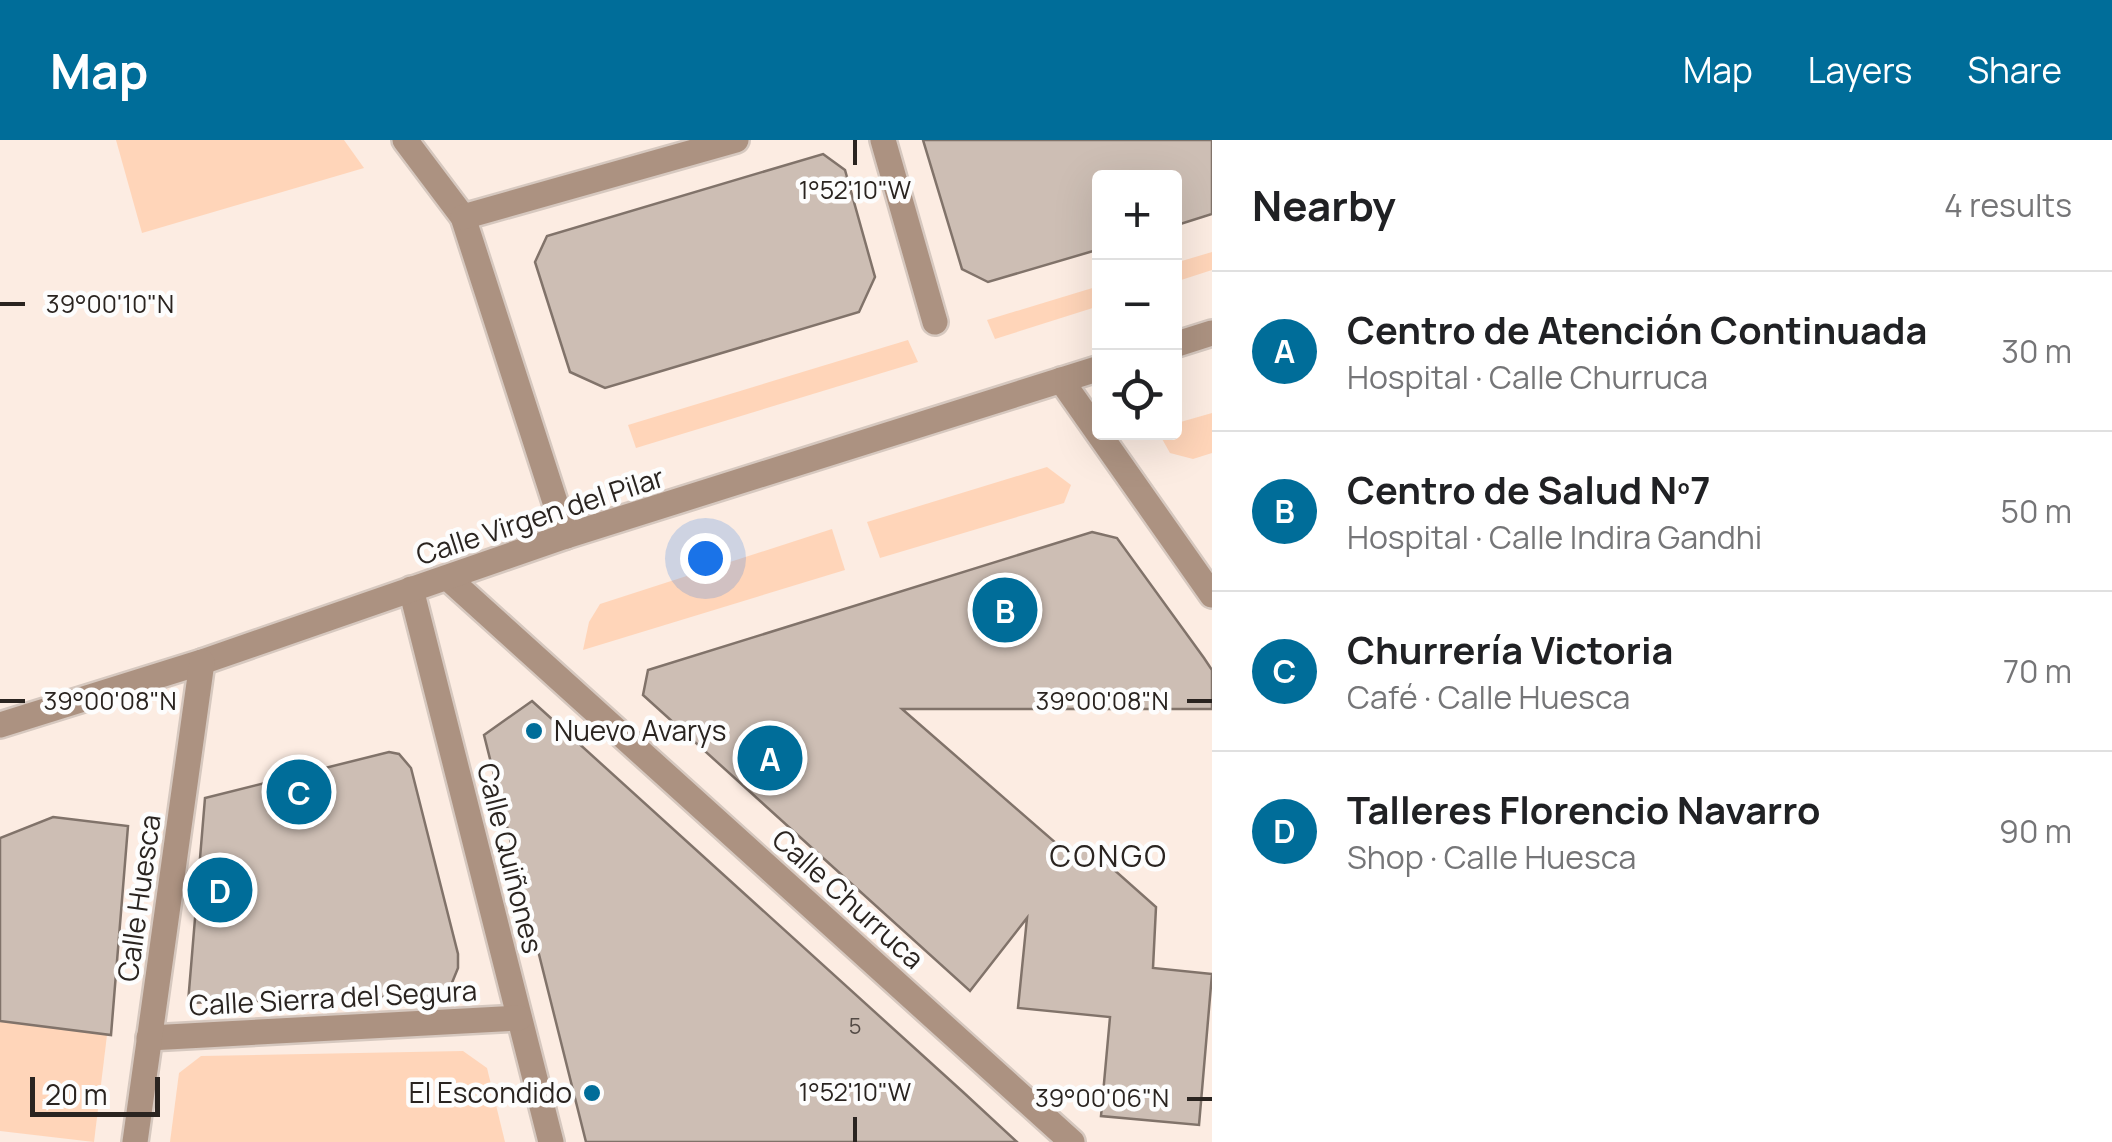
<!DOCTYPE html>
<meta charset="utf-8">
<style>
body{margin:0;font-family:Manrope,sans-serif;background:#f6f6f6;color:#202124}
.controls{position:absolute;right:30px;top:30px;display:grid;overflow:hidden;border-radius:10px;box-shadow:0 10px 40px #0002}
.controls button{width:90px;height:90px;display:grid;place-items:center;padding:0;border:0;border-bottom:2px solid #e0e0e0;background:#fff;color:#202124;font:50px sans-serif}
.scale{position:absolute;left:30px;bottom:25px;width:130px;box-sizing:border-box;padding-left:10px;border:5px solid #2a2420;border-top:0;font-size:28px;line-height:35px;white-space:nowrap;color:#2a2420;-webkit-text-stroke:8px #fdfdfd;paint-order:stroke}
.you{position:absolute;left:705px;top:418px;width:35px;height:35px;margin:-25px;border:8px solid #fff;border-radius:50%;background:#1a73e8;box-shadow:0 0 0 15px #1a73e833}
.badge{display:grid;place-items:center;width:65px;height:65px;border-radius:50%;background:#006d99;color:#fff;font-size:32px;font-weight:700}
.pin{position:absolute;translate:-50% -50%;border:5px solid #fff;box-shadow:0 2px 10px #0006}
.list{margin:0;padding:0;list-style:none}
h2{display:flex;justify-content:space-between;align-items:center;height:130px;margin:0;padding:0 40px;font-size:42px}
h2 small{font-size:32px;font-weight:400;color:#757577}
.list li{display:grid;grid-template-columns:65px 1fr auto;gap:30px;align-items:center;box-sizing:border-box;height:160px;padding:0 40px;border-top:2px solid #e0e0e0}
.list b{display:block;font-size:38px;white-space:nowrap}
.list p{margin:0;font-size:32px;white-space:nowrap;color:#757577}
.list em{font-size:32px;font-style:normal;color:#757577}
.icon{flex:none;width:55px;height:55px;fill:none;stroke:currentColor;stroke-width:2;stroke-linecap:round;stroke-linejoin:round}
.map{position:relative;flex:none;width:1212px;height:1002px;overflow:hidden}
header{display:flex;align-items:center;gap:60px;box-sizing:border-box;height:140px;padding:0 50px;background:#006d99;color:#fff}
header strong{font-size:48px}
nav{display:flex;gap:55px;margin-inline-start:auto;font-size:35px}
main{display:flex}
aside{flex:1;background:#fff}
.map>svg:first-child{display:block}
.green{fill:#ffd5b9}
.building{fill:#cdbeb4;stroke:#81736a;stroke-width:2.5}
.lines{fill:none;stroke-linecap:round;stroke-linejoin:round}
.pedestrian-casing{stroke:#d6c8bf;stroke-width:30}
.minor-casing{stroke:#d6c8bf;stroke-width:30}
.pedestrian{stroke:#ac9281;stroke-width:25}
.minor{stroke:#ac9281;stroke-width:25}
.ticks{fill:none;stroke:#2a2420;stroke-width:4}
.poi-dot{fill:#006d99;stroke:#fdfdfd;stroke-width:4}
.labels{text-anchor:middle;stroke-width:9;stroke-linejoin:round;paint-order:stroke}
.number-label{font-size:22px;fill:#534a45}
.street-label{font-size:28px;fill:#2a2420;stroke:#fdfdfd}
.poi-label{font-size:28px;fill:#2a2420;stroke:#fdfdfd;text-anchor:start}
.neighbourhood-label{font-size:30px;letter-spacing:2.5px;fill:#2a2420;stroke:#fdfdfd}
.ticks-label{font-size:25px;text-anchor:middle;fill:#2a2420;stroke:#fdfdfd;stroke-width:9;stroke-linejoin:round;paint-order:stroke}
</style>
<header>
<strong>Map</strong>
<nav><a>Map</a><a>Layers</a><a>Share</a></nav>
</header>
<main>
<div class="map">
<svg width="1212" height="1002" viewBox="0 0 1212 1002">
<rect width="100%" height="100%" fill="#fcece2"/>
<g class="green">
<path d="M116 0H344L364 28 142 93Z"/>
<path d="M1212 112V130L1175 142V123Z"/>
<path d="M1099 146V166L995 199 987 180Z"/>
<path d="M908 200 918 222 636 308 628 285Z"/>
<path d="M1212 273V313L1193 319 1170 313 1161 297 1174 292 1177 283Z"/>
<path d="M1047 327 1071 345 1064 363 880 418 867 382Z"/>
<path d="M832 389 845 430 583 510 589 482 600 464Z"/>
<path d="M0 881 107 895 94 1002 0 991Z"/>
<path d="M463 911 487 928 505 1002H170L179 933 201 916Z"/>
</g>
<g class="building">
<path d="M923 0H1212V74L1174 86V38H1100V109L988 142 962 129Z"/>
<path d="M823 14 845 30 875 137 859 172 605 248 570 232 535 122 547 96Z"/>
<path d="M1092 392 1117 398 1204 518 1212 530V569H902L1073 718 1084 703 1156 767 1153 828 1212 834 1199 985 1101 976 1110 877 1018 868 1027 778 970 851 643 555 648 530Z"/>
<path d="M532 561 963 952 1017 1002H586L484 595Z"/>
<path d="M389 612 399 614 411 628 458 814V828L447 855 188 863 205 658Z"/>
<path d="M53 677 128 686 111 895 0 881V698Z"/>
</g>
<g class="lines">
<g class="pedestrian-casing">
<path id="pedestrian" d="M883 0 935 182"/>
</g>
<g class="minor-casing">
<g id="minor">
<path d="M405 0 463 77 566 396"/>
<path d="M463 77 736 0"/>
<path d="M1174 205 1212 193"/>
<path d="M1061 240 1212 455"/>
<path d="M449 439 1072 1002"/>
<path d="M411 449 551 1002"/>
<path d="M0 585 202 522 566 396 1100 228"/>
<path d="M149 898 519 878"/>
<path d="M135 1002 202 522"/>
</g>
</g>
<use href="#pedestrian" class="pedestrian"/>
<use href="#minor" class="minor"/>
</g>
<path class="ticks" d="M855 0V25M0 164H25M0 561H25M1187 561H1212M1187 959H1212M855 977V1002"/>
<g class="poi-dot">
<circle cx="534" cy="591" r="10"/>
<circle cx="592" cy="953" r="10"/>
</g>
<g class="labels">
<g class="number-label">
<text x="855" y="894">5</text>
</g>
<g class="street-label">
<text transform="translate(540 376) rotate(-18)" y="10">Calle Virgen del Pilar</text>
<text transform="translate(510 718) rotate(76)" y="10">Calle Quiñones</text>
<text transform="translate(139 758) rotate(-82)" y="10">Calle Huesca</text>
<text transform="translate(848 759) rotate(42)" y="10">Calle Churruca</text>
<text transform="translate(333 858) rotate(-3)" y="10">Calle Sierra del Segura</text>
</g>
<g class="poi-label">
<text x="554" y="601">Nuevo Avarys</text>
<text x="572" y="963" text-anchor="end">El Escondido</text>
</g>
<g class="neighbourhood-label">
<text x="1109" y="727">CONGO</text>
</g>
</g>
<g class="ticks-label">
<text x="855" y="59">1°52'10"W</text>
<text x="110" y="173">39°00'10"N</text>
<text x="110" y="570">39°00'08"N</text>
<text x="1102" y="570">39°00'08"N</text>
<text x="855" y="961">1°52'10"W</text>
<text x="1102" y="967">39°00'06"N</text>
</g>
</svg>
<div class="controls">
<button>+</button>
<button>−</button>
<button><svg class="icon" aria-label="locate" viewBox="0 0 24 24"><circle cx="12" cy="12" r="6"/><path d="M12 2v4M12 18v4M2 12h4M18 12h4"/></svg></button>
</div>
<div class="scale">20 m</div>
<div class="you"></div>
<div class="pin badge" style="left:770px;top:618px">A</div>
<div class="pin badge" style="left:1005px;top:470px">B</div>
<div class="pin badge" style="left:299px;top:652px">C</div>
<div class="pin badge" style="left:220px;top:750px">D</div>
</div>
<aside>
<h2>Nearby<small>4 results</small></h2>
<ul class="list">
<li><span class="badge">A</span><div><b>Centro de Atención Continuada</b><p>Hospital · Calle Churruca</p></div><em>30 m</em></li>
<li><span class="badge">B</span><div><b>Centro de Salud Nº7</b><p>Hospital · Calle Indira Gandhi</p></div><em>50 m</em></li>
<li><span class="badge">C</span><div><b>Churrería Victoria</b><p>Café · Calle Huesca</p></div><em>70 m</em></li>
<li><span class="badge">D</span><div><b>Talleres Florencio Navarro</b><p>Shop · Calle Huesca</p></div><em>90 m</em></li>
</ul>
</aside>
</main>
